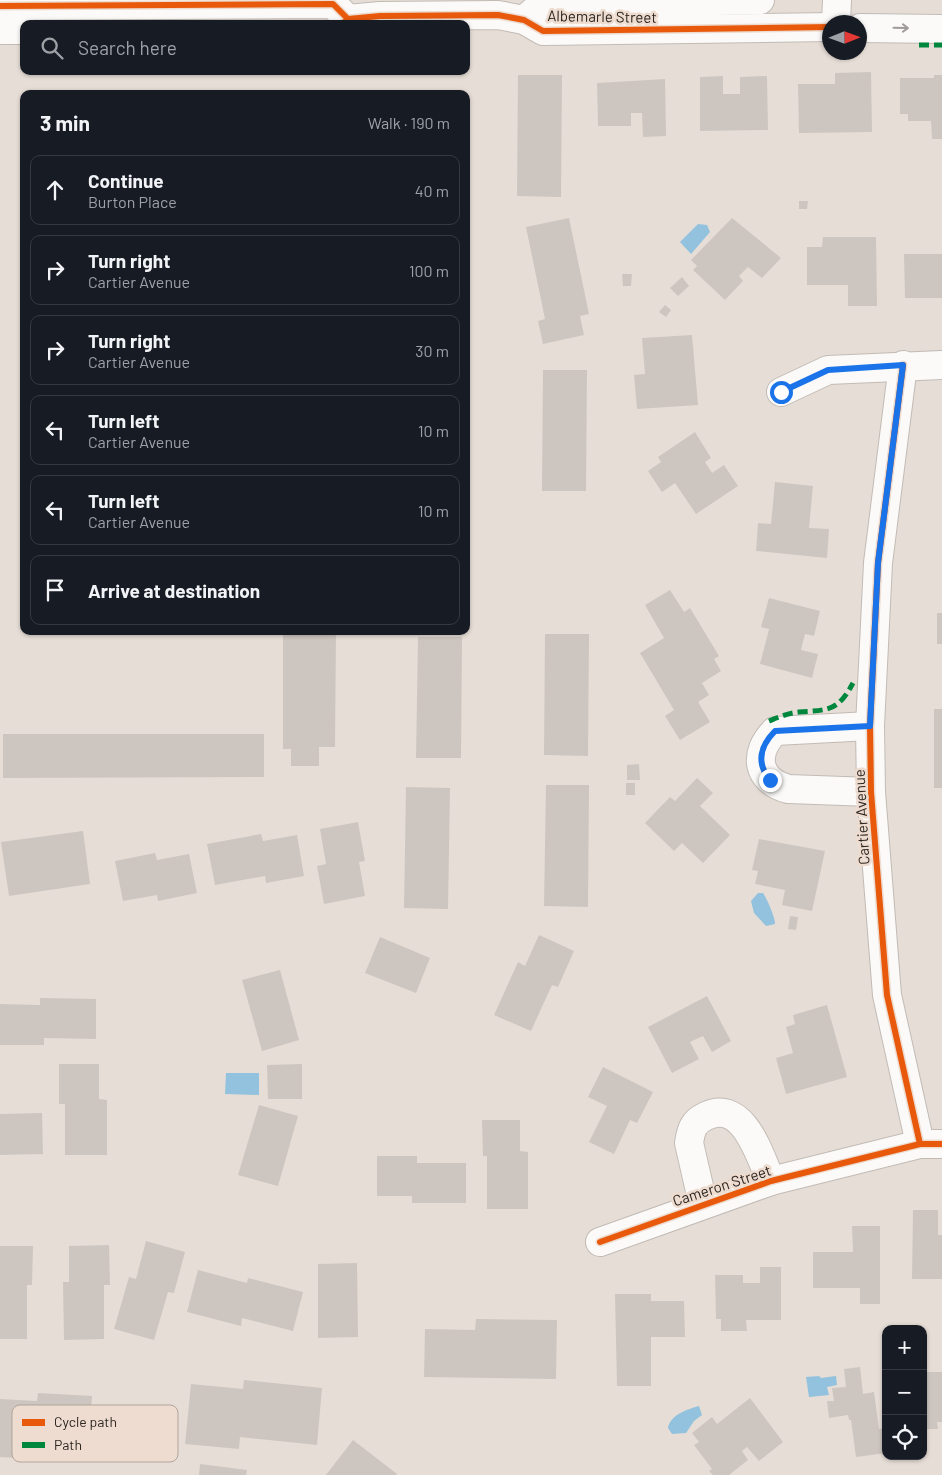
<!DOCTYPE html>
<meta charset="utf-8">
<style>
body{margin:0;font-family:Barlow,sans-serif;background:#242831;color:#f1f3f6}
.controls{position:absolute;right:15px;bottom:15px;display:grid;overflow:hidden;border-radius:10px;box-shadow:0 1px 4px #0004}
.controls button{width:45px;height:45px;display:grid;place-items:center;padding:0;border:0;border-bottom:1px solid #363941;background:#171b24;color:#f1f3f6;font:25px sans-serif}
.compass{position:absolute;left:822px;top:15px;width:45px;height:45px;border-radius:50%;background:#171b24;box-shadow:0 1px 4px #0004;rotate:89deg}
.stop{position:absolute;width:15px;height:15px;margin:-11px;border:4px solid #1a73e8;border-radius:50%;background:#fff}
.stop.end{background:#1a73e8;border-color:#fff;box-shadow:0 1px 5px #0008}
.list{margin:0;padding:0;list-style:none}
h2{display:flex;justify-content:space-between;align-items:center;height:65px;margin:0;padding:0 20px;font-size:21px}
h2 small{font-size:16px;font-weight:400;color:#9ea1a6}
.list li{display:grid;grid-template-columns:32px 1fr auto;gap:15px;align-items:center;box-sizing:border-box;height:70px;margin:0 10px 10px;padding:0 10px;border:1px solid #363941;border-radius:10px}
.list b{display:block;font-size:19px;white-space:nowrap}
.list p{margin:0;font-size:16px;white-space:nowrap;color:#9ea1a6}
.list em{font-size:16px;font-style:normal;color:#9ea1a6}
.icon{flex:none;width:28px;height:28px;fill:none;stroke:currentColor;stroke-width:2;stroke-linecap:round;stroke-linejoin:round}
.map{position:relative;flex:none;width:942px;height:1475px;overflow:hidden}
.search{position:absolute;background:#171b24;box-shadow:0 1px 4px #0004;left:20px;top:20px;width:450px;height:55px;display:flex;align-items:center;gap:12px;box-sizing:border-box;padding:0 18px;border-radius:10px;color:#9ea1a6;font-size:19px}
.panel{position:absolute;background:#171b24;box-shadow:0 1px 4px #0004;left:20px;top:90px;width:450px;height:545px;border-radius:10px}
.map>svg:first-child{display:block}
.water{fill:#92c2dd}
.building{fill:#cdc6c0}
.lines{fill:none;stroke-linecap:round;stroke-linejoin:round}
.minor-casing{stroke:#c2bbb5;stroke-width:30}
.minor{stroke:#fbfaf9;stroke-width:28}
.quiet{stroke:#00873e;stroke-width:5;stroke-dasharray:10 5;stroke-linecap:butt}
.cycleway-casing{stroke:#eddccf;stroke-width:9}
.cycleway{stroke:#e8590c;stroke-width:6}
.oneway{stroke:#9e9b98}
.route{stroke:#1a73e8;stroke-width:6}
.labels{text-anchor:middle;stroke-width:5;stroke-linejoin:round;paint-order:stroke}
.street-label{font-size:15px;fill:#2d2621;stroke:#eddccf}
.key{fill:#eddccf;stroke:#b3a59b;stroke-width:1}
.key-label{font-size:14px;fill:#2d2621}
</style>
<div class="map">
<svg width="942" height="1475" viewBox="0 0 942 1475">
<rect width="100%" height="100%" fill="#e6ddd6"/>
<g class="water">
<path d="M698 224 707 225 710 232 691 254 680 242Z"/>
<path d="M758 893H763C767 899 775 917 775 924L766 926 754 913 751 901Z"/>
<path d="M226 1073H259V1095L225 1094Z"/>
<path d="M819 1376 821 1378 836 1376 837 1385 827 1387 829 1395 809 1397 806 1377Z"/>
<path d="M699 1406 702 1415 694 1421 686 1433 672 1434 668 1428C670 1415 688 1409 699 1406Z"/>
</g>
<g class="building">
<path d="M871 72 872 132 799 133 798 84H835V73Z"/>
<path d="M518 75H562L561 197 517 196Z"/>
<path d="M934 75H942V139H932L931 121H908V114H900V78H934Z"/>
<path d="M723 76V94H740V77L767 76 768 130 700 131V77Z"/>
<path d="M665 79 666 136 643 137 642 113H631V126H598L597 83Z"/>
<path d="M799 201H808L807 209H799Z"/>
<path d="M569 218 589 314 580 316 584 335 543 344 538 321 545 319 526 227Z"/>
<path d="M732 218 781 258 762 278 748 267 739 276 743 281 725 300 693 270 697 266 691 260Z"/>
<path d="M823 237H876L877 306H848V285H807V247H822Z"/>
<path d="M904 254H942V298H905Z"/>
<path d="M622 274H632L631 286H623Z"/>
<path d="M682 277 689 286 678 296 670 288Z"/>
<path d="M665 305 671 310 666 317 659 312Z"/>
<path d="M692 335 698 405 637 409 634 375 645 374 642 338Z"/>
<path d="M543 370H587L586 491H542Z"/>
<path d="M695 432 711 458 705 462 712 473 724 465 738 486 696 514 675 483 662 492 648 471 661 462 658 457Z"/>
<path d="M775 482 813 486 809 528 829 529 827 558 756 551 758 523 771 524Z"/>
<path d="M670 590 684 612 690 608 719 656 714 659 721 671 702 683 709 695 698 702 710 722 680 740 665 716 674 710 640 653 664 638 645 605Z"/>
<path d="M769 598 820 611 814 636 805 634 801 650 818 654 812 678 760 664 769 629 761 627Z"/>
<rect x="937" y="613" width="5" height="31"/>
<path d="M283 631H336L335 747H319V766H291V749H283Z"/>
<path d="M545 634H589L588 756 544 755Z"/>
<path d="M418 637H462L461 758H416Z"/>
<rect x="934" y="709" width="8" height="79"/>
<path d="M3 734H264V777L3 778Z"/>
<path d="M639 764 640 780H627V765Z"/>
<path d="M697 778 713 793 700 806 730 835 703 863 682 843 674 851 645 823 670 797 675 801Z"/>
<rect x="626" y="783" width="9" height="12"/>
<path d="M546 785H589L588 907 544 906Z"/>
<path d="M406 787 450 788 448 909 404 908Z"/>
<path d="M358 822 365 861 359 862 365 896 324 904 317 866 326 864 320 829Z"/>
<path d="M83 831 90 884 9 896 1 842Z"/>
<path d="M261 834 263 841 297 835 304 876 266 883 265 876 215 885 207 844Z"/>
<path d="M759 839 825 851 812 911 782 905 785 890 755 884 758 871 752 870Z"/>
<path d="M155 853 157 860 189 854 197 893 158 901 157 895 123 901 115 861Z"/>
<path d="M790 916 798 917 796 930 788 929Z"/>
<path d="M539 935 574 951 558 987 552 985 531 1031 494 1015 518 962 525 966Z"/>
<path d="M380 937 430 958 416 993 365 973Z"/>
<path d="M280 970 299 1040 262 1051 242 980Z"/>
<path d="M707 996 731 1041 712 1052 703 1036 690 1042 699 1059 672 1073 648 1027Z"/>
<path d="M40 998 96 999V1039L44 1038V1045H0V1004L40 1005Z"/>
<path d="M827 1005 847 1077 786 1094 776 1058 793 1053 786 1027 795 1024 793 1015Z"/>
<path d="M59 1064H99V1099L107 1100V1155H65V1104H59Z"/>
<path d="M302 1064V1099H268L267 1065Z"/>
<path d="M603 1067 653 1092 637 1123 630 1120 614 1154 589 1142 607 1106 588 1097Z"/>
<path d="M259 1105 298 1116 278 1186 238 1175Z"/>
<path d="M42 1113 43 1154 0 1155V1114Z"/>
<path d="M482 1120H520V1151L528 1152V1209H487V1156H483Z"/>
<path d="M377 1156H417V1163H466V1203H412V1196H377Z"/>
<path d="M913 1210H938V1235H942V1279H912Z"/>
<path d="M852 1226H880V1304H860V1288H813V1252H853Z"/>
<path d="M146 1241 185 1252 174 1293 168 1292 154 1340 114 1329 129 1277 136 1279Z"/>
<path d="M109 1245 110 1285H104V1339L64 1340 63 1282H69V1246Z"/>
<path d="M0 1246H33L32 1285H27V1339H0Z"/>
<path d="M357 1263 358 1337 318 1338V1264Z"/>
<path d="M760 1267H781V1320H746L747 1331H721V1319H716L715 1275H743V1283H760Z"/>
<path d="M198 1270 247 1283 248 1278 303 1292 293 1331 242 1318 241 1326 187 1312Z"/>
<path d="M615 1294H651V1301H684L685 1337H651V1386H617Z"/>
<path d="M476 1319 557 1320 556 1379 424 1377 425 1329 475 1330Z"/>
<path d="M860 1367 863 1394 874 1392 879 1429 884 1428 886 1453 856 1457 851 1420H849L848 1415 829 1418 827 1401H834L832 1388 846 1387 844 1369Z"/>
<path d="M926 1372H942V1422H937L938 1429H923V1386H927Z"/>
<path d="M244 1380 322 1388 317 1445 240 1437 239 1449 185 1444 191 1384 243 1389Z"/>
<path d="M38 1393 92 1396 88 1454 38 1451 37 1459 0 1457V1399L37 1401Z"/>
<path d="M750 1398 783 1442 759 1461 747 1447 742 1451 748 1460 729 1475H713L709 1471 712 1469 694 1445 699 1442 692 1433 712 1417 717 1424Z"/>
<path d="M353 1440 397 1474 396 1475H326Z"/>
<path d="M200 1464 247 1470 246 1475H199Z"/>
</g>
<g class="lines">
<g class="minor-casing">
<g id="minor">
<path d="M0 6 333 4 348 19"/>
<path d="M524 20 541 5 760 0"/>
<path d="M836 22 837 0"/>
<path d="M342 24 348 19 380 16 498 15 524 20 543 31 830 27"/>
<path d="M860 28 942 29"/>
<path d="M0 30H24"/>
<path d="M903 365 878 563 870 726 871 792 887 995 920 1144"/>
<path d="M781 392 828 370 942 365"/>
<path d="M870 726 775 731C753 753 756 780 788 789L871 792"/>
<path d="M703 1204 689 1143C691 1130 693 1122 706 1116 744 1098 760 1157 771 1181"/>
<path d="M600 1242 771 1181 920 1144H942"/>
</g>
</g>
<use href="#minor" class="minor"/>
<g class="quiet">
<path d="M919 45H942"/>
<path d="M769 721C779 717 788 713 799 712 829 710 838 711 853 683"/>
</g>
<g class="cycleway-casing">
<g id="cycleway">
<path d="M0 6 333 4 348 19"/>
<path d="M342 24 348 19 380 16 498 15 524 20 543 31 830 27"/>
<path d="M903 365 878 563 870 726 871 792 887 995 920 1144"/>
<path d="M600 1242 771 1181 920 1144H942"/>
</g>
</g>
<use href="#cycleway" class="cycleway"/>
</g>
<defs><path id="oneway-shaft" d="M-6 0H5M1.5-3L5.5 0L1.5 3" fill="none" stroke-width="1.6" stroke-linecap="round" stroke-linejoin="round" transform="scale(1.25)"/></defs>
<use class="oneway" href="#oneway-shaft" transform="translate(901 28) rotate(1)"/>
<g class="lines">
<path class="route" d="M770 780C756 763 760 746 775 731L870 726 878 563 903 365 828 370 781 392"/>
</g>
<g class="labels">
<g class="street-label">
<text transform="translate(602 17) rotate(1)" y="5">Albemarle Street</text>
<text transform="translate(862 817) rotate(-93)" y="5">Cartier Avenue</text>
<text transform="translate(722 1186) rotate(-18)" y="5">Cameron Street</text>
</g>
</g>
<rect x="12" y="1405" width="166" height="57" rx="8" class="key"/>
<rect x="22" y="1419" width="23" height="7" fill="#e8590c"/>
<rect x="22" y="1442" width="23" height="6" fill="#00873e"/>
<g class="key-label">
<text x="54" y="1427">Cycle path</text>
<text x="54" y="1450">Path</text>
</g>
</svg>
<div class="controls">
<button>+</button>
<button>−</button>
<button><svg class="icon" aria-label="locate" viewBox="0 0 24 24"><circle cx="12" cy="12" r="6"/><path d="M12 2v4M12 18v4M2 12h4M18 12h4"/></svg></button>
</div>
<svg class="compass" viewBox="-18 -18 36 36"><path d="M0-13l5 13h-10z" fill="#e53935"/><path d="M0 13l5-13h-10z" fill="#9ea1a6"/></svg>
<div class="stop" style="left:781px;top:392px"></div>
<div class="stop end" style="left:770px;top:780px"></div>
<div class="search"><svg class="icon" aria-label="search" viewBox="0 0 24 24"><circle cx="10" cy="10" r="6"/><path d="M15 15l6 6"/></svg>Search here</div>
<section class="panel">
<h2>3 min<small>Walk · 190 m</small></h2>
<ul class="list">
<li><svg class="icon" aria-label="ahead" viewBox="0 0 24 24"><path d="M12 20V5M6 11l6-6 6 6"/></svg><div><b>Continue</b><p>Burton Place</p></div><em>40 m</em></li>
<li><svg class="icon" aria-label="right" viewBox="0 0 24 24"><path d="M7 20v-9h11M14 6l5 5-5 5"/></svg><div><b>Turn right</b><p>Cartier Avenue</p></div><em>100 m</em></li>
<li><svg class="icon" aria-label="right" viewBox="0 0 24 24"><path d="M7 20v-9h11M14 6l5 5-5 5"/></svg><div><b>Turn right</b><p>Cartier Avenue</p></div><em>30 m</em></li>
<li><svg class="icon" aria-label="left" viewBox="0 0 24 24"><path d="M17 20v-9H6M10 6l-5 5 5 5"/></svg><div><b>Turn left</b><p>Cartier Avenue</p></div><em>10 m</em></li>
<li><svg class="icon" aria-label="left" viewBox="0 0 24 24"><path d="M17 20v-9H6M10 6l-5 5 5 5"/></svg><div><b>Turn left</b><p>Cartier Avenue</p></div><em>10 m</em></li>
<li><svg class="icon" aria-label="arrive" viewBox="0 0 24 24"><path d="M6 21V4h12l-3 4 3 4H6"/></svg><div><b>Arrive at destination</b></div></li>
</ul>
</section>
</div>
